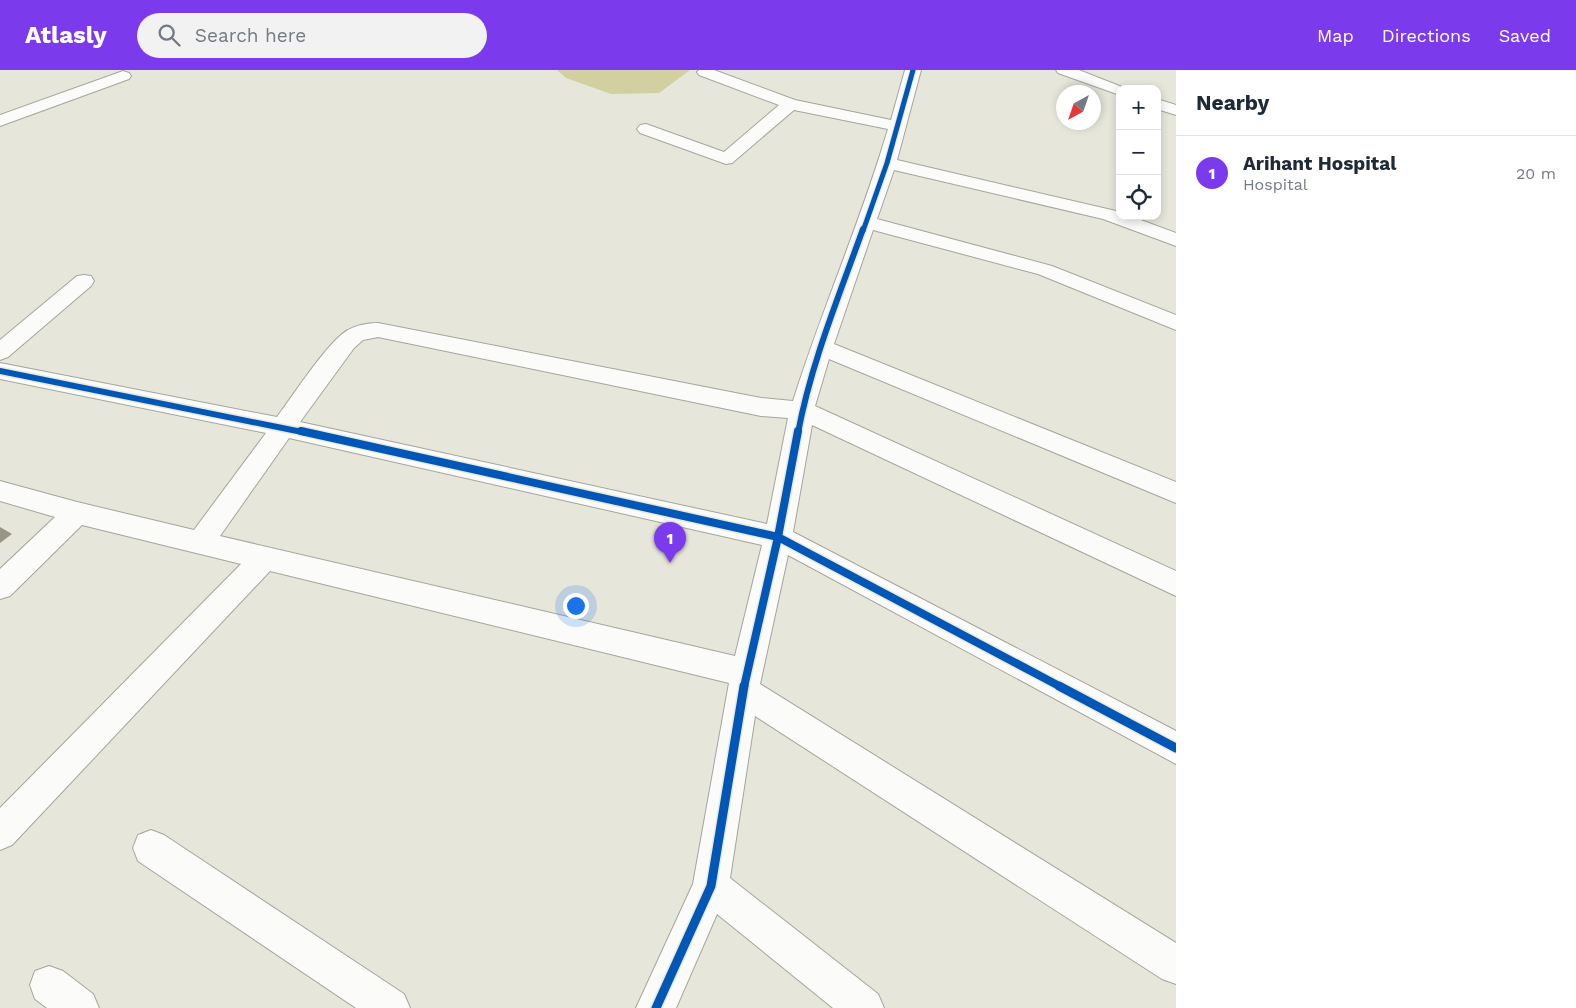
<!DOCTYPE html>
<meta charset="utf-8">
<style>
body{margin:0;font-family:"Work Sans",sans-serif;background:#f2f2f3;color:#1f2937}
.controls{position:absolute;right:15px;top:15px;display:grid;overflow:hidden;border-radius:10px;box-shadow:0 2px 8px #0003}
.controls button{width:45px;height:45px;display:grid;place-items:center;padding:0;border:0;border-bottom:1px solid #e0e1e3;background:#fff;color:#1f2937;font:25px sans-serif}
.compass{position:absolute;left:1056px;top:15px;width:45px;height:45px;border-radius:50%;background:#fff;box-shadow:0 2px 8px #0003;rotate:220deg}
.you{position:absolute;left:575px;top:535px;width:18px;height:18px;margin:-12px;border:4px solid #fff;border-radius:50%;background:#1a73e8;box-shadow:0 0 0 8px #1a73e833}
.badge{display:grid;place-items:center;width:32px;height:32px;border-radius:50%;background:#7c3aed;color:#fff;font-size:16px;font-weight:700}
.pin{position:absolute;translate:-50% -41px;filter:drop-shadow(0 1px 2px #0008)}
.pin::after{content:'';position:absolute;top:26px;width:18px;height:15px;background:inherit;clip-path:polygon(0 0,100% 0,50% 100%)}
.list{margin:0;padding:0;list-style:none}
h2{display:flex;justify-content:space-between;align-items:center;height:65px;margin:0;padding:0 20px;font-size:21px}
h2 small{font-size:16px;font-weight:400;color:#747a83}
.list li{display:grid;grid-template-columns:32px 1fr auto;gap:15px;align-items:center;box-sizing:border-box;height:75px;padding:0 20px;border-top:1px solid #e0e1e3}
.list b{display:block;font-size:19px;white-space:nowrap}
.list p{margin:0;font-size:16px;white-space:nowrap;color:#747a83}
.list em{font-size:16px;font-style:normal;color:#747a83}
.icon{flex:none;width:28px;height:28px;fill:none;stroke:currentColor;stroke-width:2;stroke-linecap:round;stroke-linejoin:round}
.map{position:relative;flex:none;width:1176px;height:938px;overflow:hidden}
header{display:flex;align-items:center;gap:30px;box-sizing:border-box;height:70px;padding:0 25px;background:#7c3aed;color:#fff}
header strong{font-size:24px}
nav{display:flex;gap:28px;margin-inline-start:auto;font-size:18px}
.search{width:350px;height:45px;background:#f2f2f3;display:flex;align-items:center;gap:12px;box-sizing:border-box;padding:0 18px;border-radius:28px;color:#747a83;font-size:19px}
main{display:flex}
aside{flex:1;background:#fff}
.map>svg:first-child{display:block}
.water{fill:#d2d0a0}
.building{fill:#979685}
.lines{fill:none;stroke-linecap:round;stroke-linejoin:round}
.minor-casing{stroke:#a5a59d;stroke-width:2}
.minor{fill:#fbfbfa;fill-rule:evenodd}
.cycleway-far3-casing{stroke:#eaead7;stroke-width:7}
.cycleway-far2-casing{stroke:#eaead7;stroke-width:9}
.cycleway-far1-casing{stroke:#eaead7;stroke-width:11}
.cycleway-casing{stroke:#eaead7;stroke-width:12}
.cycleway-far3{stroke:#0057b8;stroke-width:5}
.cycleway-far2{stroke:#0057b8;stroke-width:6}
.cycleway-far1{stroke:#0057b8;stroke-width:8}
.cycleway{stroke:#0057b8;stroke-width:9}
</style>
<header>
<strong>Atlasly</strong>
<div class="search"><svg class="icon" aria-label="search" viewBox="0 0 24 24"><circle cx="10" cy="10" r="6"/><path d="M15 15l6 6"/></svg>Search here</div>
<nav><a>Map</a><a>Directions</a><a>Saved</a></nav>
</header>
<main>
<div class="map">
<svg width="1176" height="938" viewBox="0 0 1176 938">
<rect width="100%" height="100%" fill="#e6e6db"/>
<path class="water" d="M557 0H690L659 23 611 24 566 8Z"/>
<path class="building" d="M0 457 12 464 0 473Z"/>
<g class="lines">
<g class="minor-casing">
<g id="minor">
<path d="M699 0H714L795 30 891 50 905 0H921L897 90 1116 141 1120 142V146H1130L1176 163V176L1103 149 894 100 877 149 1052 196 1176 245V260L1038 204 873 160 834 274 1176 412V433L829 289 815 336 1176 501V526L812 355 793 462 1176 661V694L788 485 760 614 1176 873V914L1162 909 755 646 730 808 878 924 884 938H833L717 844 676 938H636L693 814 729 613 270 501 12 775 0 780V738L241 494 82 455 10 526 0 529V499L55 447 0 431V411L77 432 194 460 266 363 0 309V293L277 347C292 327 329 270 348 260 357 255 368 253 378 253L761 328 793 331C822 239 861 151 888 59L794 40 732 93 726 94 640 63 637 59 640 55 646 54 724 82 779 35 699 5 697 2ZM378 267 761 346 788 348 767 454 300 352 354 278 363 270ZM289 368 762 475 735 586 220 466Z"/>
<path d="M1056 0H1079L1127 19H1120V25L1114 23 1058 3Z"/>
<path d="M123 1 129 3 131 6 129 9 0 56V45Z"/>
<path d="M1157 29 1176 35V45L1157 39Z"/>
<path d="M84 205 91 206 94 211 91 216 8 287 0 290V270L77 206Z"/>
<path d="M151 760 164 765 404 924 410 938H356L138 791 133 778 138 765Z"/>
<path d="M49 896 63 901 93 924 99 938H47L35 929 30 915 35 901Z"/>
</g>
</g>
<use href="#minor" class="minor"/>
<g class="cycleway-far3-casing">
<path id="cycleway-far3" d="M863 161 887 93 913 0"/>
</g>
<g class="cycleway-far2-casing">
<g id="cycleway-far2">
<path d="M0 301 307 363"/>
<path d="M798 363C811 293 839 226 863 159"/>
</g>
</g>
<g class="cycleway-far1-casing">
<g id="cycleway-far1">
<path d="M301 361 778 467 1061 617"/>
<path d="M744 617 778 467 798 361"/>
</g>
</g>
<g class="cycleway-casing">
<g id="cycleway">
<path d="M1059 616 1176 678"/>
<path d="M656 938 711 816 744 616"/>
</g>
</g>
<use href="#cycleway-far3" class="cycleway-far3"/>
<use href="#cycleway-far2" class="cycleway-far2"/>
<use href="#cycleway-far1" class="cycleway-far1"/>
<use href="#cycleway" class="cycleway"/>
</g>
</svg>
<div class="controls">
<button>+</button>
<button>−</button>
<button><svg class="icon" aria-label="locate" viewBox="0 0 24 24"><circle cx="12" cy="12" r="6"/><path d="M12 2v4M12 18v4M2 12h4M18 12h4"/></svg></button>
</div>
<svg class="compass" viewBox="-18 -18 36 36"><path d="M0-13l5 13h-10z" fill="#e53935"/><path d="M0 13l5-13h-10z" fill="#747a83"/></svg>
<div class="you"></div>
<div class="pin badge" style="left:670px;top:493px">1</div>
</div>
<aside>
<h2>Nearby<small></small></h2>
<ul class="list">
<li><span class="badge">1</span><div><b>Arihant Hospital</b><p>Hospital</p></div><em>20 m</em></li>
</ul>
</aside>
</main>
